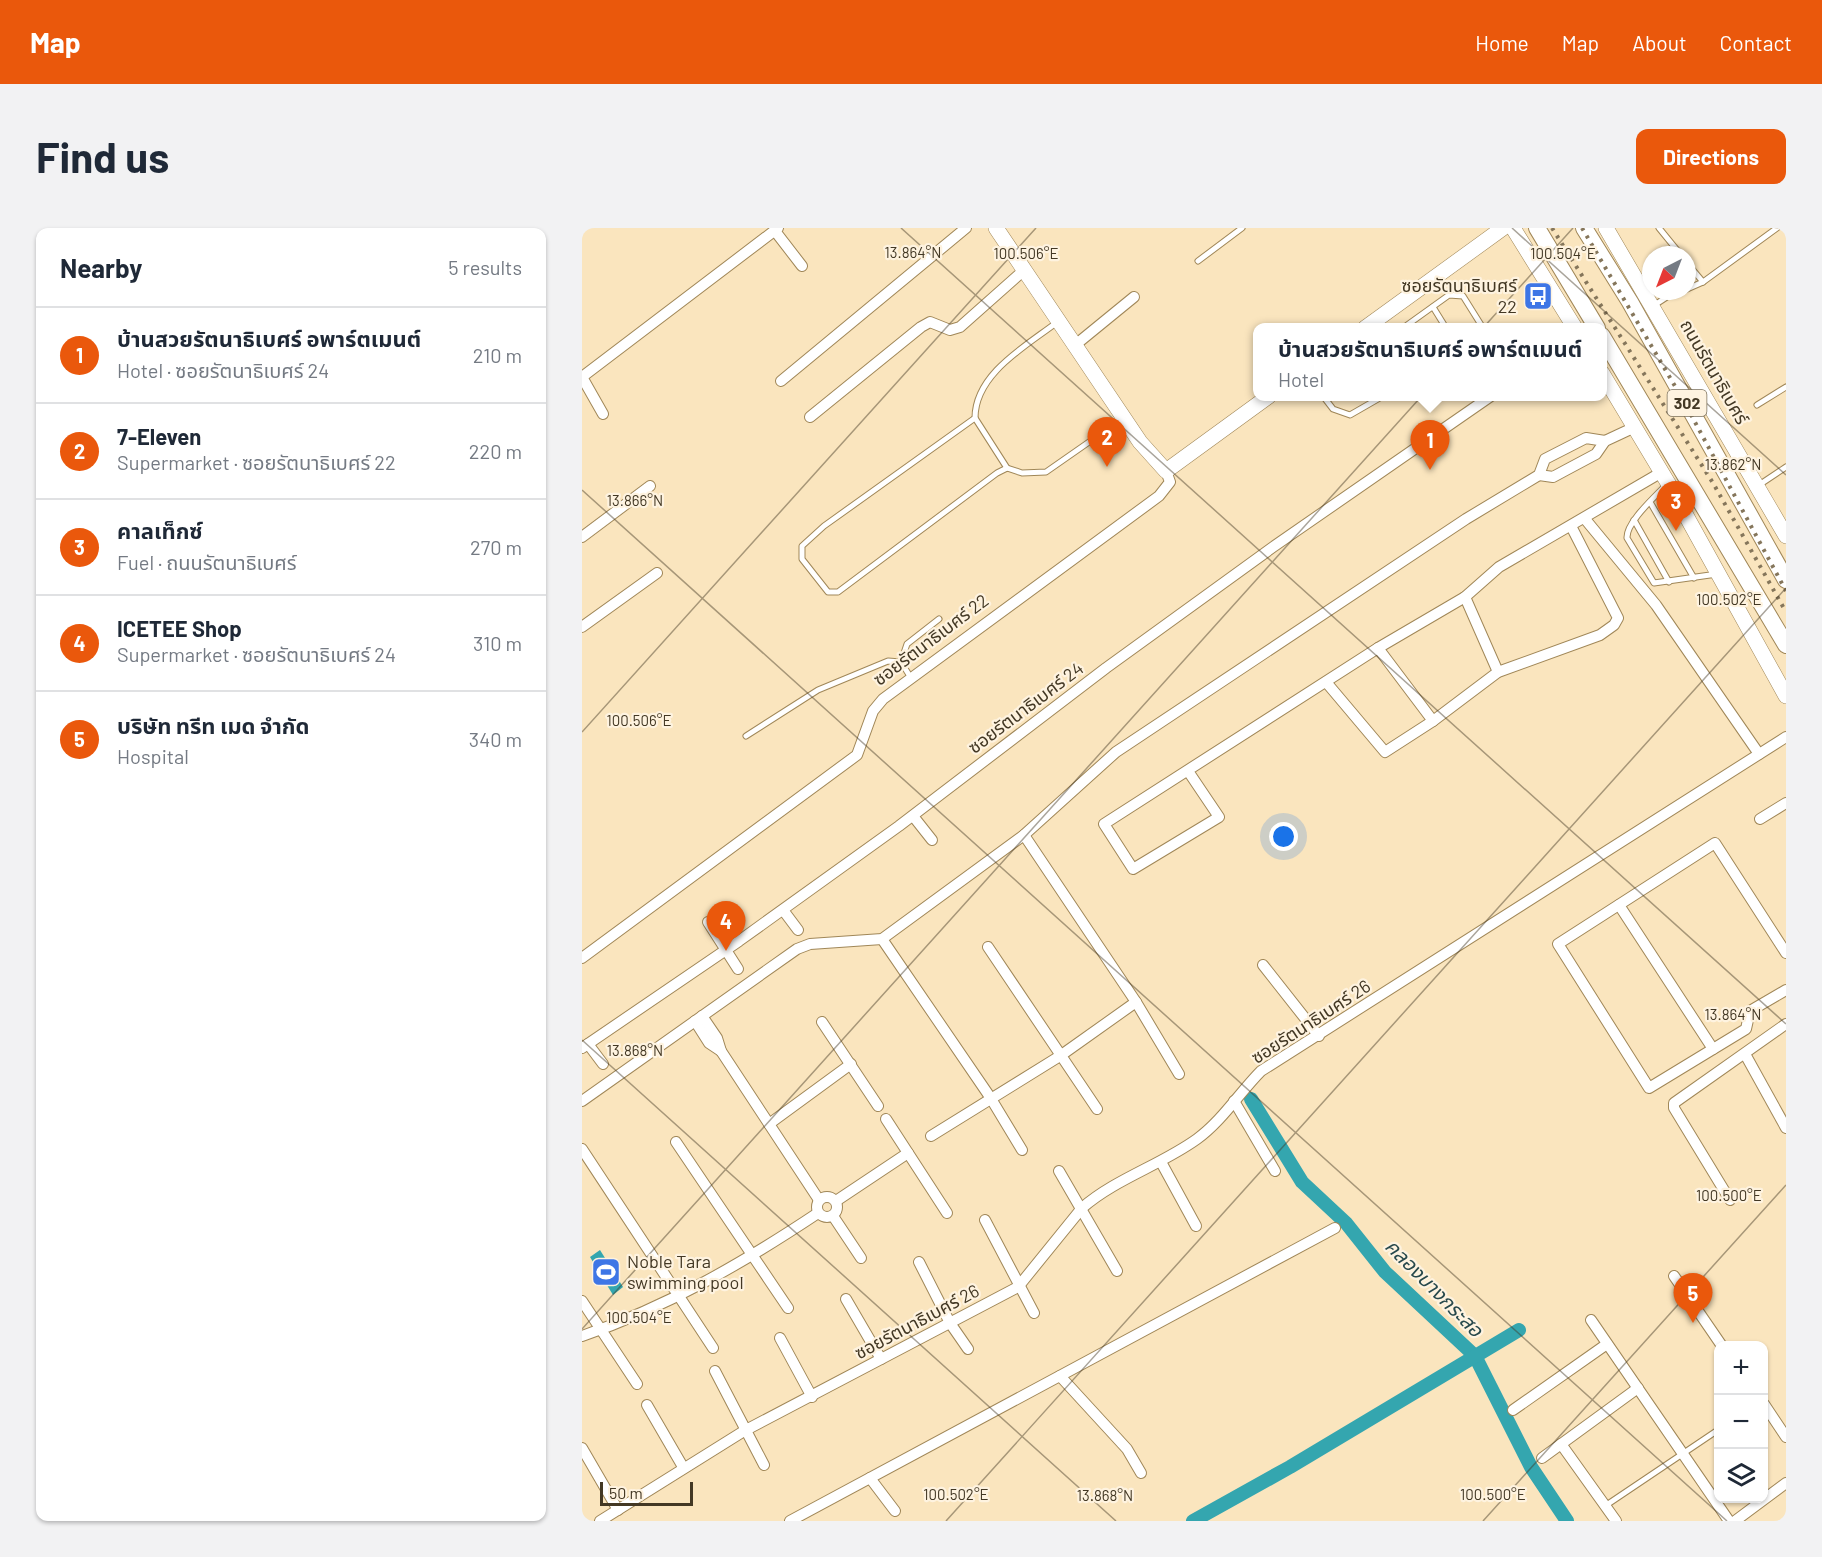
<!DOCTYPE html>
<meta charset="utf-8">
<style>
body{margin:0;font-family:Barlow,"Noto Sans Thai",sans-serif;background:#f2f2f3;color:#1f2937}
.controls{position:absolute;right:18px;bottom:18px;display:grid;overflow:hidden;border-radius:12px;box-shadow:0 2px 4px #0004}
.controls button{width:54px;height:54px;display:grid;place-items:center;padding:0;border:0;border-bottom:2px solid #e0e1e3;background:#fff;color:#1f2937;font:30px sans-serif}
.compass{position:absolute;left:1060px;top:18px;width:54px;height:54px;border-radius:50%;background:#fff;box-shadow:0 2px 4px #0004;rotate:222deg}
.scale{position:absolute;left:18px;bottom:15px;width:93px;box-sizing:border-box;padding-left:6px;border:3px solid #433824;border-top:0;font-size:16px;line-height:21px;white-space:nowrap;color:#433824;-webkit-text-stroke:4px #fef3e0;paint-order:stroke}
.you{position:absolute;left:702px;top:609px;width:21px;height:21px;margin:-15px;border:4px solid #fff;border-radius:50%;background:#1a73e8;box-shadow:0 0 0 9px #1a73e833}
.badge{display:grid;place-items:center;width:39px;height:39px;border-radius:50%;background:#ea580c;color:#fff;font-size:20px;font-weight:700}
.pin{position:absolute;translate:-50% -50px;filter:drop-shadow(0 2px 3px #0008)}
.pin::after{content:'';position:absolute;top:32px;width:21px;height:18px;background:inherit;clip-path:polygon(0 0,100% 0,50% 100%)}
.popup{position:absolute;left:671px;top:95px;width:354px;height:78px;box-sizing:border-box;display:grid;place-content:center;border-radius:12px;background:#fff;filter:drop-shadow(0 2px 4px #0005);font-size:20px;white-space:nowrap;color:#747a83}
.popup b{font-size:22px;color:#1f2937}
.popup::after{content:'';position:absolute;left:50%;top:100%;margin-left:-12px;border:12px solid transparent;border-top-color:#fff}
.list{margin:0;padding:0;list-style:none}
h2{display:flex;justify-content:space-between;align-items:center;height:78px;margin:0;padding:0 24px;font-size:26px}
h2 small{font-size:20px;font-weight:400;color:#747a83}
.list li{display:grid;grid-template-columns:39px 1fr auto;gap:18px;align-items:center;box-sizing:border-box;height:96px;padding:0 24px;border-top:2px solid #e0e1e3}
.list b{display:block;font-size:22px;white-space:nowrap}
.list p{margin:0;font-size:20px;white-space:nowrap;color:#747a83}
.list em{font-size:20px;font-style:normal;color:#747a83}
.icon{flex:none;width:33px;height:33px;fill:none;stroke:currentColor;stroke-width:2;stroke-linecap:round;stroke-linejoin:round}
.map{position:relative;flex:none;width:1204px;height:1293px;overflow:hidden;border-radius:12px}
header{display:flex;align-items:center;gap:36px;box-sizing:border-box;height:84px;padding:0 30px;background:#ea580c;color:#fff}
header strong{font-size:28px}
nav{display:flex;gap:33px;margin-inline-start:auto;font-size:21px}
.intro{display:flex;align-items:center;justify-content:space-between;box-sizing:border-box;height:144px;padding:0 36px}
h1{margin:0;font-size:42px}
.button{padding:15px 27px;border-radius:12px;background:#ea580c;color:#fff;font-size:21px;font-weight:700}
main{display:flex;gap:36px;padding:0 36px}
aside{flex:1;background:#fff;border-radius:12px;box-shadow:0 2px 4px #0004}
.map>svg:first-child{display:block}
.water{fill:#34a6af}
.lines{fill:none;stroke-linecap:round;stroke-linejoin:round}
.canal{stroke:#34a6af;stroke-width:14}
.lane-casing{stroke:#a08758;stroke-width:7}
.street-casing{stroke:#a08758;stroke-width:12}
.secondary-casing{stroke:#a08758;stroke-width:16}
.primary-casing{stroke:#a08758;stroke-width:18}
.lane{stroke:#fff;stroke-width:5}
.street{stroke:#fff;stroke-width:10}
.secondary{stroke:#fff;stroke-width:15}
.primary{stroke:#fff;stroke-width:16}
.rail{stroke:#85765b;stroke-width:4;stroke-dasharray:3 6;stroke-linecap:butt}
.ticks{fill:none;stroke:#433824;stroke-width:1.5;stroke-opacity:0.45}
.labels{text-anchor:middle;stroke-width:4.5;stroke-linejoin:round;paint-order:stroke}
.shield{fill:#fef3e0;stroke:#7b705c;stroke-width:1.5}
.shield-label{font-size:16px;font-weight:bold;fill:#433824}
.poi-label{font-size:18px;fill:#433824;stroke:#fef3e0;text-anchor:end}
.street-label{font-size:18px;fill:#433824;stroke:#fef3e0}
.water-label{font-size:20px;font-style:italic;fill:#28494c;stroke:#fef3e0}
.ticks-label{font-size:15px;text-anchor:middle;fill:#433824;stroke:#fef3e0;stroke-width:4.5;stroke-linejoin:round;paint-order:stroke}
</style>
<header>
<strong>Map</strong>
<nav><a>Home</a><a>Map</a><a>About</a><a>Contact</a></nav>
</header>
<div class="intro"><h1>Find us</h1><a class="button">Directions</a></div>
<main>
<aside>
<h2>Nearby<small>5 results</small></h2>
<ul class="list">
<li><span class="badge">1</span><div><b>บ้านสวยรัตนาธิเบศร์ อพาร์ตเมนต์</b><p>Hotel · ซอยรัตนาธิเบศร์ 24</p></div><em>210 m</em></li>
<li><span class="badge">2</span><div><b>7-Eleven</b><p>Supermarket · ซอยรัตนาธิเบศร์ 22</p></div><em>220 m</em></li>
<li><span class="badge">3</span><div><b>คาลเท็กซ์</b><p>Fuel · ถนนรัตนาธิเบศร์</p></div><em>270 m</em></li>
<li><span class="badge">4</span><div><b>ICETEE Shop</b><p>Supermarket · ซอยรัตนาธิเบศร์ 24</p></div><em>310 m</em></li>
<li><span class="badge">5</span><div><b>บริษัท ทรีท เมด จำกัด</b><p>Hospital</p></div><em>340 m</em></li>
</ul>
</aside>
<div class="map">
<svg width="1204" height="1293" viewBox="0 0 1204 1293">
<rect width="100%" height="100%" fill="#fae5be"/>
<path class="water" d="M18 1022 41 1059 31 1067 8 1029Z"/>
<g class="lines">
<g class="canal">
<path d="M669 871 720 954 764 995 803 1044 893 1128 949 1239 985 1293"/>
<path d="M611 1293 708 1239 937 1102"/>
</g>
<g class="lane-casing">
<g id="lane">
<path d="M1077 0 1099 27"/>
<path d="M616 33 660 0"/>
<path d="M1105 35 1121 54"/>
<path d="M1105 61 1121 54 1195 0"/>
<path d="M1071 78 1094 63"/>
<path d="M851 79 864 100"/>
<path d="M474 95C444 118 393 146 393 190L242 298 220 318V331L246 364H256L415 245 425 240 440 245 464 244 540 191"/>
<path d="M821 100 867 67 881 68 901 100"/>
<path d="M741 168 751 181 768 187 801 168"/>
<path d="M1175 177 1204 159"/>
<path d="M393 190 425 240"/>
<path d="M1085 256C1074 268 1044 294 1045 310L1072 355 1135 346"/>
<path d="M1177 257 1204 239"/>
<path d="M1068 274 1112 350"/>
<path d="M1052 292 1087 354"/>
<path d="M319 434 325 416 357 391"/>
<path d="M164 508 236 462 306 433 319 434 329 450"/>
<path d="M1023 1278 1136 1202"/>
</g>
</g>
<g class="street-casing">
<g id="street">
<path d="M193 3 220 38"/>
<path d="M492 118 552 69"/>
<path d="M0 149 196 0"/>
<path d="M0 149 21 186"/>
<path d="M199 153 384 0"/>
<path d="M228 189 339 99 348 94 368 102 378 99 441 43"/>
<path d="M957 247 971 249 984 242 1014 226 1023 213 1053 199"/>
<path d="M1003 291 1074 377 1177 526"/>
<path d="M0 309 68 258"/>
<path d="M883 369 916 444"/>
<path d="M0 399 75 345"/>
<path d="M796 420 851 493"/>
<path d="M744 454 803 524 851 493 916 444 1018 407 1032 397 1036 390 989 298"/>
<path d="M606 543 637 589 551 641 522 596 796 420 883 369 917 339 1080 244"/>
<path d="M331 588 350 612"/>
<path d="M1178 591 1204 575"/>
<path d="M442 607 554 774 597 846"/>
<path d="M1037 677 1131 821"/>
<path d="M201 682 216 702"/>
<path d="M126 694 156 741"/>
<path d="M300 711 408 869 440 922"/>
<path d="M406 719 515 881"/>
<path d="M1204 725 1133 615 976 716 1067 860 1164 801 1168 783 1204 762"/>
<path d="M0 730 275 527 291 483 301 471 577 268 588 254 584 243"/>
<path d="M681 737 737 808"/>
<path d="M120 788 135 810 139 823 237 972"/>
<path d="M113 793 127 815 139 823"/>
<path d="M240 794 296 878"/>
<path d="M6 816 21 836"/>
<path d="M0 820 157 713 317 598 524 440 691 319 909 168"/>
<path d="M1163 826 1204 900"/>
<path d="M0 873 215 721 228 716 300 711 442 607 534 524 884 291 957 247 963 231 1004 210 1023 213"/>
<path d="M652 873 693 943"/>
<path d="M304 891 365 985"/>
<path d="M187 896 269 836"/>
<path d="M349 908 478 828 554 774"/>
<path d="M94 914 206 1080"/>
<path d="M0 921 131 1120"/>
<path d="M579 934 614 998"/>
<path d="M477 943 535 1043"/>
<circle cx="245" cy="979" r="10"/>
<path d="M1148 972 1092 880V875L1204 796"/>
<path d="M254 973 326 925"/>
<path d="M251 988 279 1030"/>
<path d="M403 992 452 1085"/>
<path d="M337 1034 368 1095 386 1121"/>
<path d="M1092 1048 1140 1118"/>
<path d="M264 1071 299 1131"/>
<path d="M0 1073 55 1156"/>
<path d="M1009 1092 1147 1293"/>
<path d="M0 1108C85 1079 161 1035 236 985"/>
<path d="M198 1110 230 1169"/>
<path d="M133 1143 182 1237"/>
<path d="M478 1148 545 1221 559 1245"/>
<path d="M1182 1176 1204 1209"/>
<path d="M65 1177 101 1239"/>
<path d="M931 1182 1025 1116"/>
<path d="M979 1216 1034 1293"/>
<path d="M0 1220 36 1282"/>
<path d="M960 1230 1056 1160"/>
<path d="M288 1250 313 1283"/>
<path d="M18 1293 162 1203 436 1059 500 980C533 951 579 937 615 911 640 893 658 864 679 843L1204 509"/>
<path d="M208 1293 753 1000"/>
<path d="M1153 1293 1204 1255"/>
</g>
</g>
<g class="secondary-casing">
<g id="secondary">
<path d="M414 0 558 214 584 243 687 168"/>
<path d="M931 0 993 100"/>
<path d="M1024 0 1204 308"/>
<path d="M783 100 921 0"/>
<path d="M1020 145 1086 255 1204 468"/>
</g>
</g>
<g class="primary-casing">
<g id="primary">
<path d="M955 0 1015 100"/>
<path d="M1002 0 1048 74 1204 352"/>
<path d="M1020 108 1204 417"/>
</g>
</g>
<use href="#lane" class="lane"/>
<use href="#street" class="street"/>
<use href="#secondary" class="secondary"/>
<use href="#primary" class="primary"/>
<g class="rail">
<path d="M970 0 1131 255 1204 384"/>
<path d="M1000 0 1100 170 1204 363"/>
</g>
</g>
<path class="ticks" d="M319 0 1204 796M930 0 1204 247M0 262 1145 1293M0 504 454 0M0 812 534 1293M0 1101 991 0M364 1293 1204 360M901 1293 1204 957"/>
<defs>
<g id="bus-square" transform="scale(1.5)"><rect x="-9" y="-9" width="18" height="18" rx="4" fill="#3e76e6" stroke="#fef3e0"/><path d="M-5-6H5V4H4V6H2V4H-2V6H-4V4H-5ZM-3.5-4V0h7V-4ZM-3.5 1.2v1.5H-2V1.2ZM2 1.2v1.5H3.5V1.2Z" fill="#fff"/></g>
<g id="stadium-square" transform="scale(1.5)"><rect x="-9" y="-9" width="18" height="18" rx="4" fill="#3e76e6" stroke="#fef3e0"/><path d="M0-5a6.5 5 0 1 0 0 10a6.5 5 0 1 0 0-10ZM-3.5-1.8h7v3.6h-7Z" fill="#fff"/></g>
</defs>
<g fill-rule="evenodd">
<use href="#bus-square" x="956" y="68"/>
<use href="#stadium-square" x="24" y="1044"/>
</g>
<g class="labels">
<rect class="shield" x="1085.5" y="162" width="39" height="26" rx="4.5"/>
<g class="shield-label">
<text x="1105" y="181">302</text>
</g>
<g class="poi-label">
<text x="935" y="64">ซอยรัตนาธิเบศร์<tspan x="935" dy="21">22</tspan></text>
<text x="45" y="1040" text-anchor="start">Noble Tara<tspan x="45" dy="21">swimming pool</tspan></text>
</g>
<g class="street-label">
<text transform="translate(1132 144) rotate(60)" y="6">ถนนรัตนาธิเบศร์</text>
<text transform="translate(349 412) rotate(-37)" y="6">ซอยรัตนาธิเบศร์ 22</text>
<text transform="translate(444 480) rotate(-37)" y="6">ซอยรัตนาธิเบศร์ 24</text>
<text transform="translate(729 794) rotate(-33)" y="6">ซอยรัตนาธิเบศร์ 26</text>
<text transform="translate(335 1094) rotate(-28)" y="6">ซอยรัตนาธิเบศร์ 26</text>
</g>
<g class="water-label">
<text transform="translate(852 1060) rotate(45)" y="7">คลองบางกระสอ</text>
</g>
</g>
<g class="ticks-label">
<text x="331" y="30">13.864°N</text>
<text x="444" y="31">100.506°E</text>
<text x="981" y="31">100.504°E</text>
<text x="1151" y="242">13.862°N</text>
<text x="53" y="278">13.866°N</text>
<text x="1147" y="377">100.502°E</text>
<text x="57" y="498">100.506°E</text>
<text x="1151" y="792">13.864°N</text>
<text x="53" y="828">13.868°N</text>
<text x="1147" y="973">100.500°E</text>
<text x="57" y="1095">100.504°E</text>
<text x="374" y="1272">100.502°E</text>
<text x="911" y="1272">100.500°E</text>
<text x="523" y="1273">13.868°N</text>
</g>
</svg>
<div class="controls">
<button>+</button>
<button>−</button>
<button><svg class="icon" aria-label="layers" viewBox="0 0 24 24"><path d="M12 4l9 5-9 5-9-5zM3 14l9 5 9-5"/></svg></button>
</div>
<svg class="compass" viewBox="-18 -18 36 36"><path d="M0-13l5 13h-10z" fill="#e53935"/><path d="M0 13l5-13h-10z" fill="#747a83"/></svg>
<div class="scale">50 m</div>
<div class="you"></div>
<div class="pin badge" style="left:848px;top:242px">1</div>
<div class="popup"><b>บ้านสวยรัตนาธิเบศร์ อพาร์ตเมนต์</b>Hotel</div>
<div class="pin badge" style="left:525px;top:239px">2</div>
<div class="pin badge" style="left:1094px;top:303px">3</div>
<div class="pin badge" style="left:144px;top:723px">4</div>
<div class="pin badge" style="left:1111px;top:1095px">5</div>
</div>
</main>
